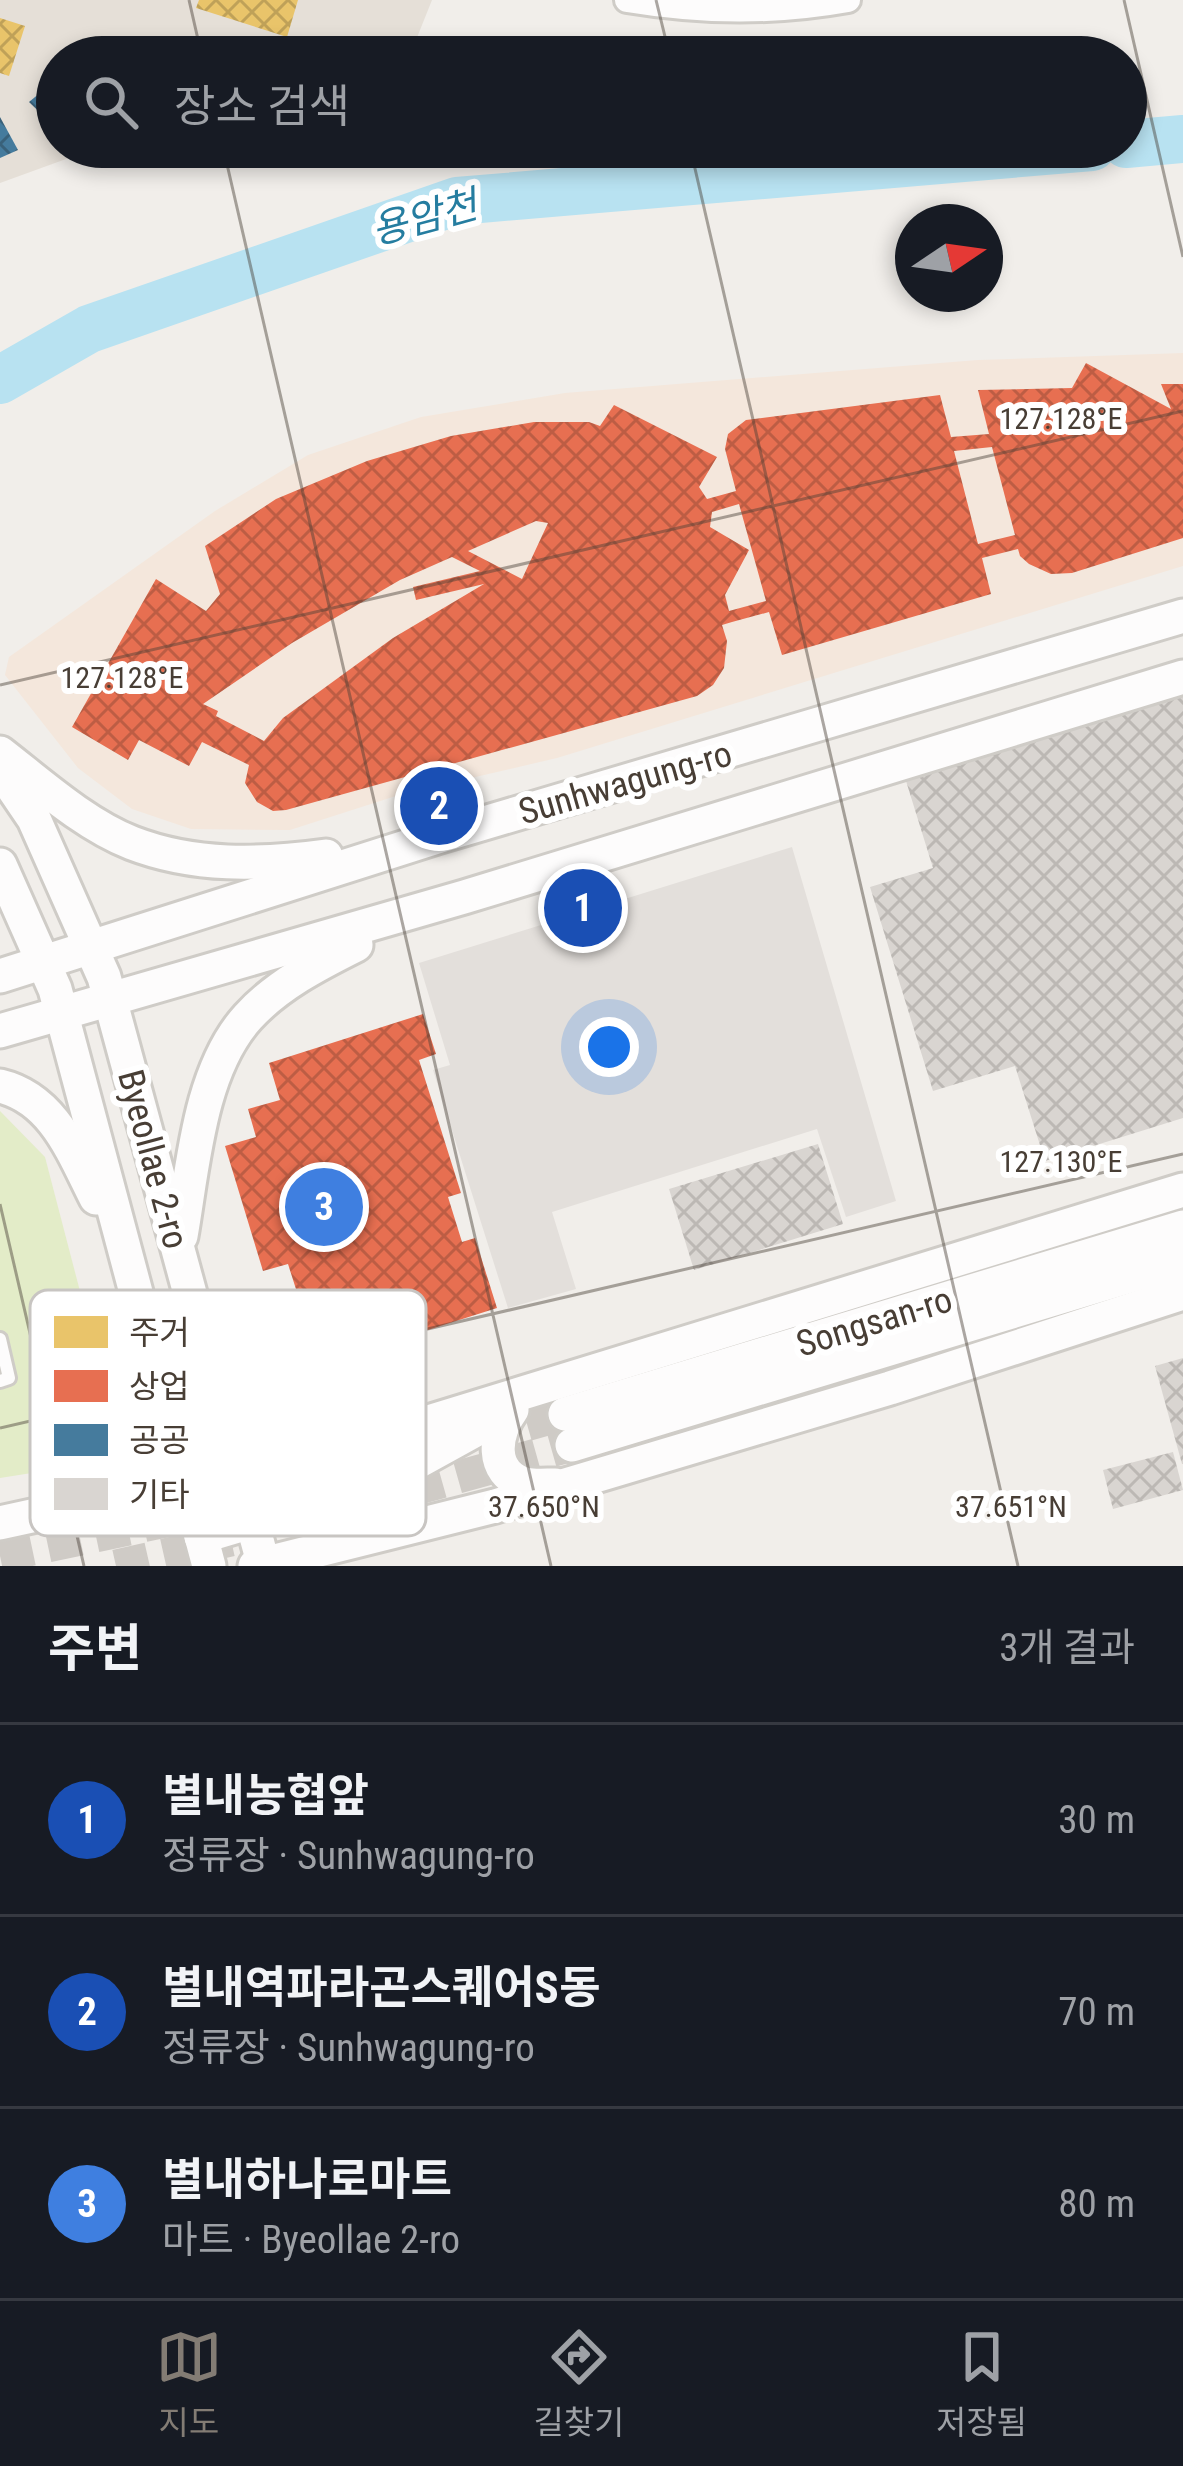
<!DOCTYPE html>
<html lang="ko">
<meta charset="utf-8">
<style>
body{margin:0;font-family:"Roboto Condensed","Noto Sans KR",sans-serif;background:#242831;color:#f1f3f6}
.compass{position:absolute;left:895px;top:204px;width:108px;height:108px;border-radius:50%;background:#171b24;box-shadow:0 6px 18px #0003;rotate:77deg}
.you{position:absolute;left:609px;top:1047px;width:42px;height:42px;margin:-30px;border:9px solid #fff;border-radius:50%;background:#1a73e8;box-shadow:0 0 0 18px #1a73e833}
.badge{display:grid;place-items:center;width:78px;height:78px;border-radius:50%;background:#837c74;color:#fff;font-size:39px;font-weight:700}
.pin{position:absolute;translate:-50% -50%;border:6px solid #fff;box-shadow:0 3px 12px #0006}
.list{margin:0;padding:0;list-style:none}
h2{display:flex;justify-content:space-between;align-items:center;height:156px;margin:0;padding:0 48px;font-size:51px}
h2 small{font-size:39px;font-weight:400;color:#9ea1a6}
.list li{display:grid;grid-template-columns:78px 1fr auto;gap:36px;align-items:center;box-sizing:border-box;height:192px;padding:0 48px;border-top:3px solid #363941}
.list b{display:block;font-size:45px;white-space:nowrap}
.list p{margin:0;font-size:39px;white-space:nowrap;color:#9ea1a6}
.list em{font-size:39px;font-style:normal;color:#9ea1a6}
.icon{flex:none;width:66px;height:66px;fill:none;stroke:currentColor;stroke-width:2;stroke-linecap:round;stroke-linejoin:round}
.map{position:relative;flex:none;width:1183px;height:1566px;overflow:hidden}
.search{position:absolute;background:#171b24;box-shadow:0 6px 18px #0003;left:36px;right:36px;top:36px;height:132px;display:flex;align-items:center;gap:30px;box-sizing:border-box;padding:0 42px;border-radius:66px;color:#9ea1a6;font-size:45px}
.sheet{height:732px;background:#171b24}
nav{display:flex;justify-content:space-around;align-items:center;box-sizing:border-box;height:168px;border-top:3px solid #363941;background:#171b24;font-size:33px;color:#9ea1a6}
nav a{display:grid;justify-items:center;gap:6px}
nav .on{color:#837c74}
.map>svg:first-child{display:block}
.residential{fill:#e5dfd7}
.commercial{fill:#f4e7dc}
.park{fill:#e3ecc8}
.parking{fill:#e3dfdb}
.homes{fill:url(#homes-cross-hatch)}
.shops{fill:url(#shops-cross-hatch);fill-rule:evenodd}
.public{fill:url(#public-cross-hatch)}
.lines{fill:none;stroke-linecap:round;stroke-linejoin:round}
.river{stroke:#b8e2f1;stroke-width:48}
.building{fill:url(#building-cross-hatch)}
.tertiary-tunnel{stroke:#cfcbc6;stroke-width:33;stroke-dasharray:33 16;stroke-linecap:butt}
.service-casing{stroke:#cfccc7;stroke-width:18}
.minor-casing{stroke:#cfccc7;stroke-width:30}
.tertiary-casing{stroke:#cfccc7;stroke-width:39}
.service{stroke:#fdfcfc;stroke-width:12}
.minor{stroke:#fdfcfc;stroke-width:24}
.tertiary{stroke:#fdfcfc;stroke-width:33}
.ticks{fill:none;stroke:#483e35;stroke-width:3;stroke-opacity:0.45}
.labels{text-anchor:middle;stroke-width:12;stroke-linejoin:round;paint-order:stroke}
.street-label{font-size:36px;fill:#483e35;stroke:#fff}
.water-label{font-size:39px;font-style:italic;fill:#257da0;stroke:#fff}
.key{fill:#fff;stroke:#c8c5c2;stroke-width:3}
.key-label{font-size:33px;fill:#483e35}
.ticks-label{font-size:30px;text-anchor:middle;fill:#483e35;stroke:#fff;stroke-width:12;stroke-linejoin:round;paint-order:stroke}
</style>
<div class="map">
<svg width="1183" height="1566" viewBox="0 0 1183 1566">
<defs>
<pattern id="homes-cross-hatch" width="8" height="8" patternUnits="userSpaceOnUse" patternTransform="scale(3)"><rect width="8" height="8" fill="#e9c46a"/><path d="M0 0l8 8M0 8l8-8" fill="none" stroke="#bfa158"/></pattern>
<pattern id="shops-cross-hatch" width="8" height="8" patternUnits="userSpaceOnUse" patternTransform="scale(3)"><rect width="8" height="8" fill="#e76f51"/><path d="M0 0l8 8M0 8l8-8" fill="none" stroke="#bd5d44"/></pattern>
<pattern id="public-cross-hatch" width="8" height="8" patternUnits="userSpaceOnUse" patternTransform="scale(3)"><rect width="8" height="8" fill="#457b9d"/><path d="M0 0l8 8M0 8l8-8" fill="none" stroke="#39617a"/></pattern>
<pattern id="building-cross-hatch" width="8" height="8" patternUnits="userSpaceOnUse" patternTransform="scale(3)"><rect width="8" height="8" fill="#d9d5d1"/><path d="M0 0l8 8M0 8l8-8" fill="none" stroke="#bcb8b4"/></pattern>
</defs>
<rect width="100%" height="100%" fill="#f1eeea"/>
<path class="residential" d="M0 0H432L414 45 374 57H57V147H99L0 183Z"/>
<path class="commercial" d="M1183 353V566L557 758 402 794 290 830 191 829 132 809 78 768 5 675 9 657 215 511 308 455 421 417 565 393 978 360Z"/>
<path class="park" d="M0 1111 45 1157 118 1437 95 1463 0 1478Z"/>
<path class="parking" d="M792 847 896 1201 846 1217 817 1129 552 1212 576 1289 508 1308 433 1070 450 1065 419 963Z"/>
<g class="homes">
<path d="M199 0H298L287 37 196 8Z"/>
<path d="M0 18 25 26 9 76 0 73Z"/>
</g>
<g class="shops">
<path d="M1086 363 1171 409 1161 384H1183V538L1072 573 1051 574 1029 564 1020 556 1018 549 982 558 991 594 782 655 769 612 732 622 722 625 727 641 724 668 713 685 697 696 286 810 273 811 257 802 245 783 249 765 202 742 189 766 139 740 128 760 72 727 156 579 206 611 220 594 205 546 276 499 367 461 451 436 534 422H589L600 426 614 405 717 457 699 487 707 499 736 491 725 449 728 434 746 420 940 395 951 437 989 434 978 390 1072 388ZM992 447 1015 535 978 544 954 451ZM739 504 766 601 729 611 725 595 749 550 710 527 712 512ZM536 521 548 523 522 579 468 551ZM452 557 480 571 413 587 416 600 484 584 393 638 283 718 264 741 216 716 218 711 203 704 292 643 400 580Z"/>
<path d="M423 1014 436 1054 419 1060 461 1193 448 1197 462 1242 475 1238 497 1308 349 1355 331 1299 302 1308 288 1264 263 1271 225 1146 256 1137 248 1109 280 1100 269 1063Z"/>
</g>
<g class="public">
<path d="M162 47V51L204 50V57H124Z"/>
<path d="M57 79V129L29 102Z"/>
<path d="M0 117 18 150 0 158Z"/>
</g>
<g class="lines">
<g class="river">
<path d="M1126 144 1183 139"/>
<path d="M0 380 89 329 457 201 1092 147"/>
</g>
</g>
<g class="building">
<path d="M1183 696V1118L1045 1161 1015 1066 933 1091 870 887 933 868 906 781Z"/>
<path d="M818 1144 843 1224 694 1270 669 1189Z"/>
<path d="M1183 1358V1464H1182L1155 1366Z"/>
<path d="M1173 1452 1183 1490 1113 1509 1103 1470Z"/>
</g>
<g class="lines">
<g class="tertiary-tunnel">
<path d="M480 1438 565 1414"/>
<path d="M316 1517 572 1445"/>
<path d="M0 1556 228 1508 373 1468"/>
<path d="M116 1566 231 1540"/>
</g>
<g class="service-casing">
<path id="service" d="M0 1339 9 1378 0 1381"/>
</g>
<g class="minor-casing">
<path id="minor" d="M627 0C699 12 776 13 848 0"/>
</g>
<g class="tertiary-casing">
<g id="tertiary">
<path d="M0 753C40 784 84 824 132 843 194 867 260 865 326 856"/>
<path d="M0 769 34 819 104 977 264 1566"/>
<path d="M0 865 55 989 209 1566"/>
<path d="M0 976 437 837 1183 616"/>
<path d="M0 1031 464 897 1183 677"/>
<path d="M0 1086C54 1099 73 1153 96 1198"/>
<path d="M181 1236C193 1167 199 1071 248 1017 277 985 318 964 356 945"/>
<path d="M512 1410C495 1432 488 1473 525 1484 533 1486 546 1485 555 1485"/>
<path d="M565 1414 1183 1227"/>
<path d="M572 1445 1183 1260"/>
<path d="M0 1523 347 1447 1183 1190"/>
<path d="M201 1537 317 1502 401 1471 499 1417"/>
<path d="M255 1566 495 1506 890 1388 1183 1293"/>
</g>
</g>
<use href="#service" class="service"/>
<use href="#minor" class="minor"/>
<use href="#tertiary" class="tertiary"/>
</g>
<path class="ticks" d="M189 0 202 57M656 0 670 57M1124 0 1183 257M223 147 551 1566M690 147 1018 1566M0 685 1183 411M0 1204 84 1566M0 1428 1183 1154"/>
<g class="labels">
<g class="street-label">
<text transform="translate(625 782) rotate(-16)" y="13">Sunhwagung-ro</text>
<text transform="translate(154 1159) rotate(75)" y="13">Byeollae 2-ro</text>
<text transform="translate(874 1321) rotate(-17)" y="13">Songsan-ro</text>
</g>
<g class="water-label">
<text transform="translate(424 217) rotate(-15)" y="14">용암천</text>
</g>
</g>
<rect x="30" y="1290" width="396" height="246" rx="18" class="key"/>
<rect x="54" y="1316" width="54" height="32" fill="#e9c46a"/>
<rect x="54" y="1370" width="54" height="32" fill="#e76f51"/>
<rect x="54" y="1424" width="54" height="32" fill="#457b9d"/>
<rect x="54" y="1478" width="54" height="32" fill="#d9d5d1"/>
<g class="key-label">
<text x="129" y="1344">주거</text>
<text x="129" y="1398">상업</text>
<text x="129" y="1452">공공</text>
<text x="129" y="1506">기타</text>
</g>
<g class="ticks-label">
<text x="1061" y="429">127.128°E</text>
<text x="122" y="688">127.128°E</text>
<text x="1061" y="1172">127.130°E</text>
<text x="544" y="1517">37.650°N</text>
<text x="1011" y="1517">37.651°N</text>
</g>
</svg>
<svg class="compass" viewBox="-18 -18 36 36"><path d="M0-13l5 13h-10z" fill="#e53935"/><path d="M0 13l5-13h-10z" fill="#9ea1a6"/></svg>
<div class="you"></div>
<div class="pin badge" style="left:583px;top:908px;background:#1a4fb4">1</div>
<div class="pin badge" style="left:439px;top:806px;background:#1a4fb4">2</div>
<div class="pin badge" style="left:324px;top:1207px;background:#3f7fe0">3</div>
<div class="search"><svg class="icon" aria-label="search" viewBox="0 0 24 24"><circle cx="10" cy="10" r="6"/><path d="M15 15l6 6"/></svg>장소 검색</div>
</div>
<section class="sheet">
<h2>주변<small>3개 결과</small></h2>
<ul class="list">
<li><span class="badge" style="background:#1a4fb4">1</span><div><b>별내농협앞</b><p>정류장 · Sunhwagung-ro</p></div><em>30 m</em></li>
<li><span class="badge" style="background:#1a4fb4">2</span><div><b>별내역파라곤스퀘어S동</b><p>정류장 · Sunhwagung-ro</p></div><em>70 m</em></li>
<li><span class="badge" style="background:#3f7fe0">3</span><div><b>별내하나로마트</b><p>마트 · Byeollae 2-ro</p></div><em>80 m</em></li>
</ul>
</section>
<nav>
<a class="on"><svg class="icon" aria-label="map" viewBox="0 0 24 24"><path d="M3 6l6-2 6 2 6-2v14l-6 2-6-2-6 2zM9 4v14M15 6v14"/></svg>지도</a>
<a><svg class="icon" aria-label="directions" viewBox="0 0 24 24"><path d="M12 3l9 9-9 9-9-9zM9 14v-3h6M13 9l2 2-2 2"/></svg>길찾기</a>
<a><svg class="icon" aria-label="saved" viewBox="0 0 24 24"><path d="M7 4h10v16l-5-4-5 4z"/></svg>저장됨</a>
</nav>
